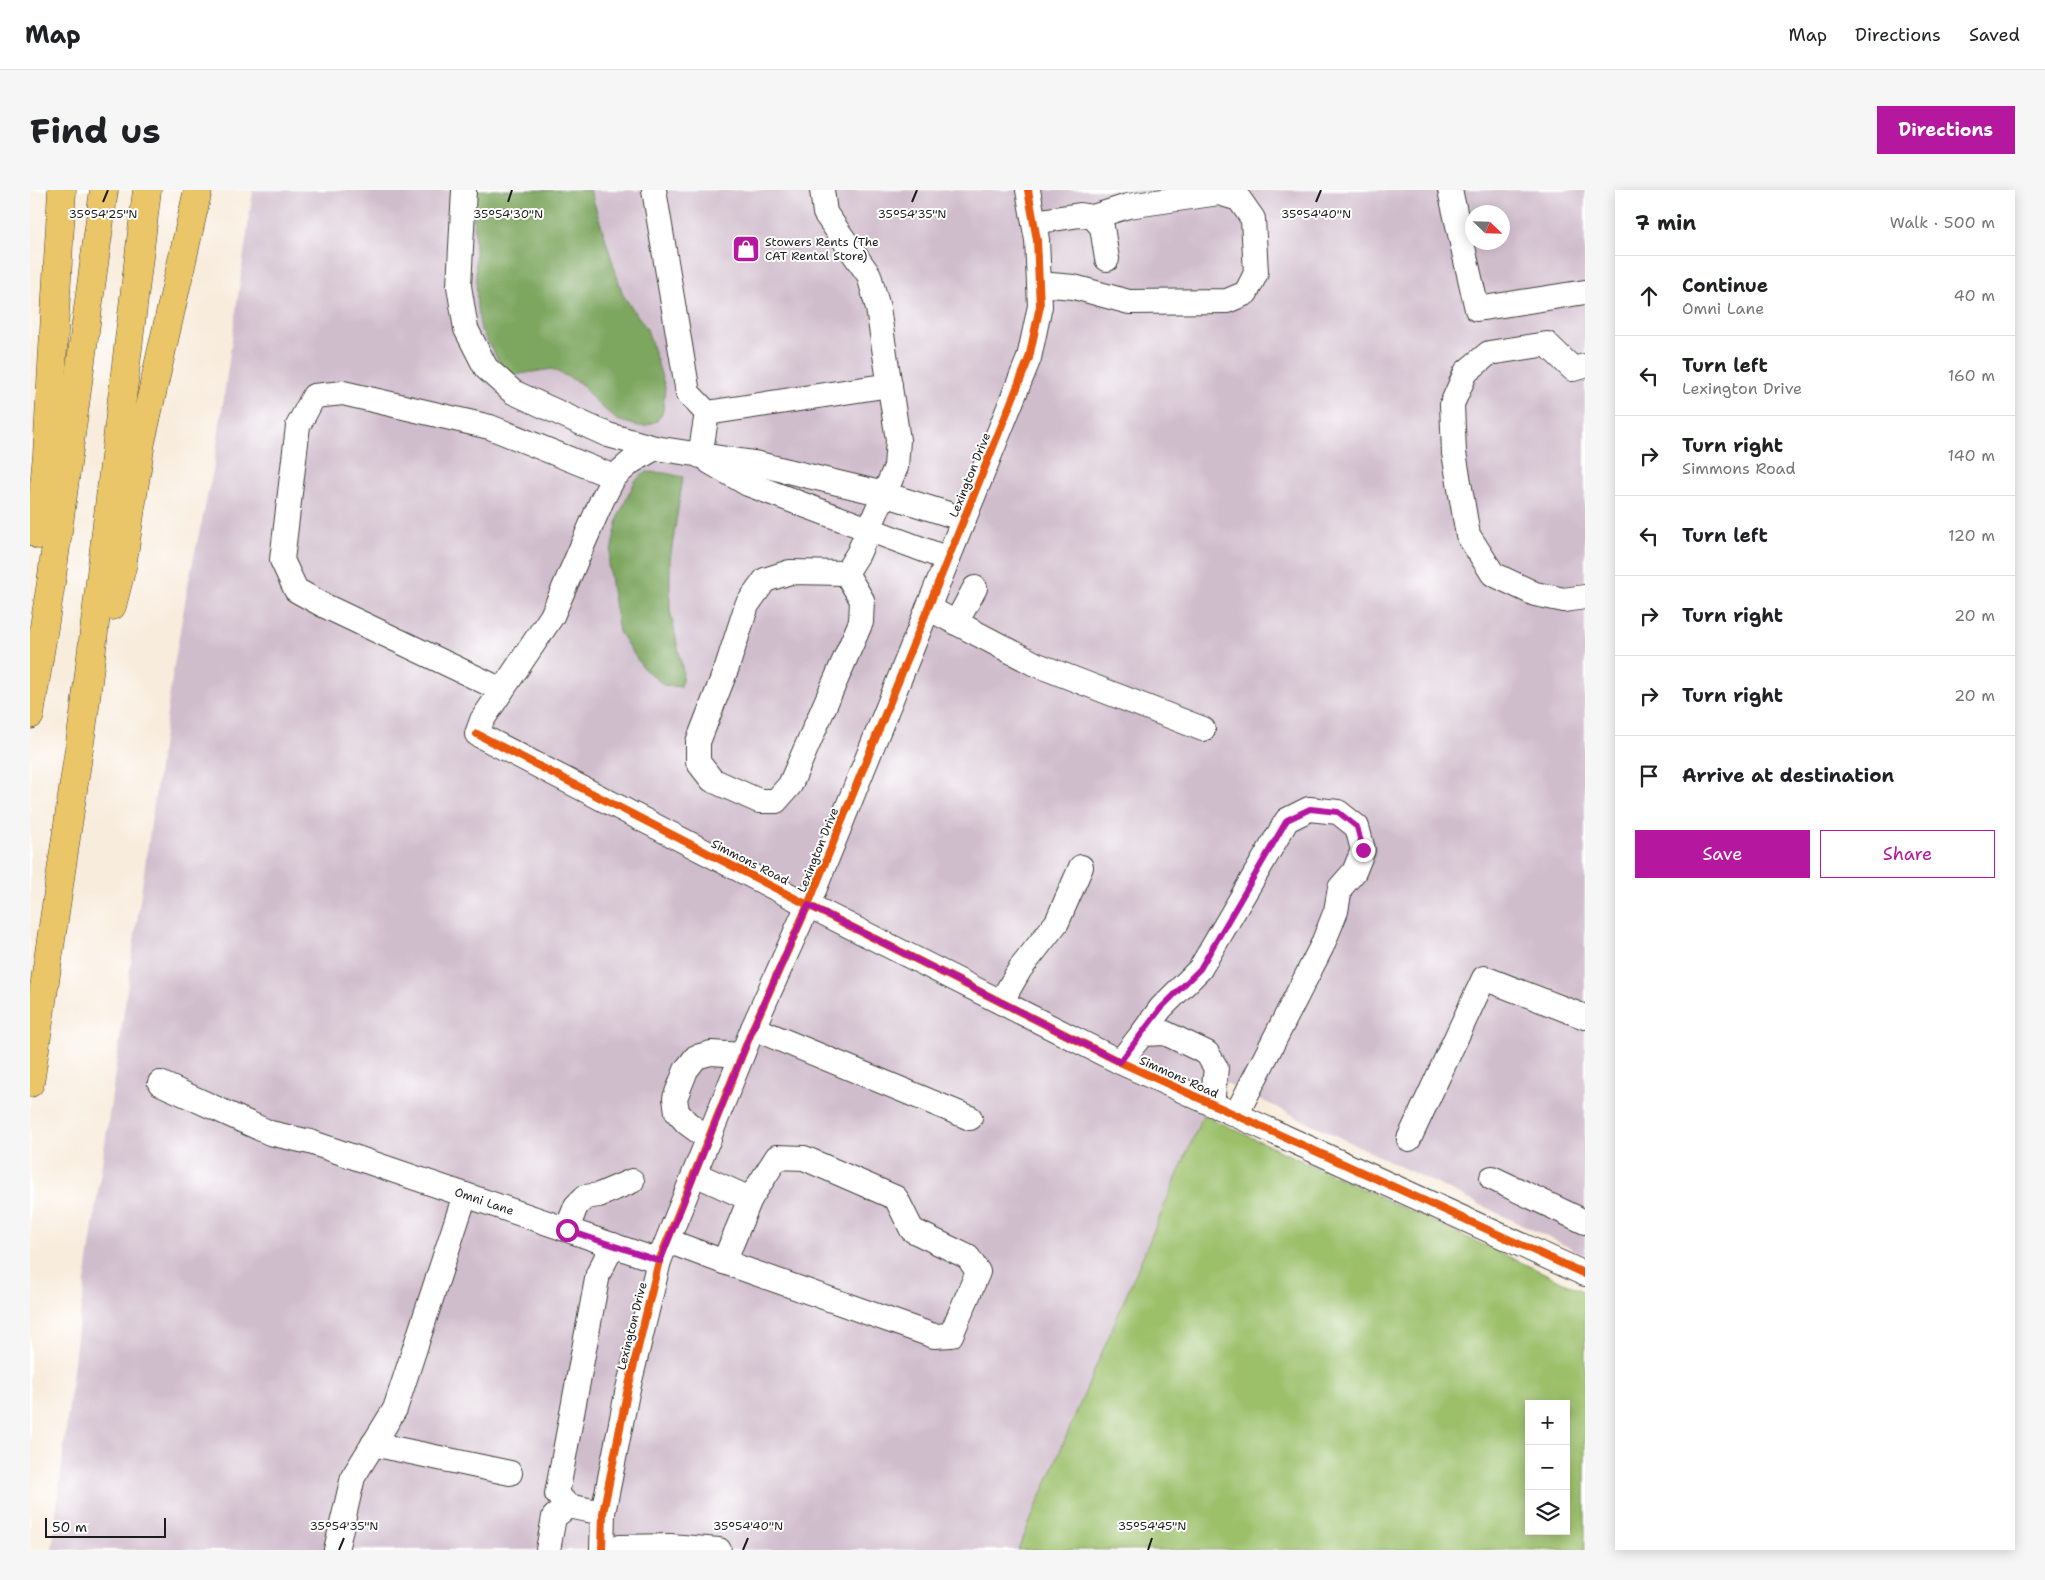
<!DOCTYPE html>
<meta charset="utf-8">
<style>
body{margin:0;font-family:"Shantell Sans",sans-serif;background:#f6f6f6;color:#202124}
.controls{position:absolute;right:15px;bottom:15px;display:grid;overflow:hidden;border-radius:0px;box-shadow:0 2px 12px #0003}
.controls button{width:45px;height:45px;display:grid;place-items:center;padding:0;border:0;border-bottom:1px solid #e0e0e0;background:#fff;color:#202124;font:25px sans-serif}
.compass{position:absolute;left:1435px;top:15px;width:45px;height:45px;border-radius:50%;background:#fff;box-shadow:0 2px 12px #0003;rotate:113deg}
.scale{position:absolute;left:15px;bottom:12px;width:121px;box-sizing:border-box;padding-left:5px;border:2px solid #1c1c1c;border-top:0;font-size:14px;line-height:18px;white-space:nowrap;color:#1c1c1c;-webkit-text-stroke:4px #fff;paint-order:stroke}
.stop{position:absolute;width:15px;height:15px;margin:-11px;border:4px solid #b5179e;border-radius:50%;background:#fff}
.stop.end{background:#b5179e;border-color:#fff;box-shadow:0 1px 5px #0008}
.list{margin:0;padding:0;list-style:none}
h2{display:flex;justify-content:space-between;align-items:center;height:65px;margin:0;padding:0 20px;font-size:21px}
h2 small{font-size:16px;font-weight:400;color:#757577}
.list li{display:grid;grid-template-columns:32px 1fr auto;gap:15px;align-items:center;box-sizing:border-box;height:80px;padding:0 20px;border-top:1px solid #e0e0e0}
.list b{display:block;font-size:19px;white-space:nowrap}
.list p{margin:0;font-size:16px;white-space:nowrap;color:#757577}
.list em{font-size:16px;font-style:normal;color:#757577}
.actions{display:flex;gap:10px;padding:15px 20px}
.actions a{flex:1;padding:11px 0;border:1px solid #b5179e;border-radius:0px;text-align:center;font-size:18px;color:#b5179e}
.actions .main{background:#b5179e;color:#fff}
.icon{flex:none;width:28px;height:28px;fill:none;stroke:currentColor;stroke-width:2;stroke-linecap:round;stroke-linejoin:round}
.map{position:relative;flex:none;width:1555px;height:1360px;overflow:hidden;border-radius:0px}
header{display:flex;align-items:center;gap:30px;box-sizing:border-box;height:70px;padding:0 25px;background:#fff;border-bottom:1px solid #e0e0e0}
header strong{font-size:24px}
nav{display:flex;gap:28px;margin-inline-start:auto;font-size:18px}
.intro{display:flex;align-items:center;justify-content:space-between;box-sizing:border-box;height:120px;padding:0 30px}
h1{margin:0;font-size:35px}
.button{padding:12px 22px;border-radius:0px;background:#b5179e;color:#fff;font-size:18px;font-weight:700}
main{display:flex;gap:30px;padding:0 30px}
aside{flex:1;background:#fff;border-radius:0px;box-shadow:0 2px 12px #0003}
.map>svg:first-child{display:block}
.industrial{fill:#d0bdcc;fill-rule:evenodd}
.green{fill:#9cc06a;stroke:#5c6e43;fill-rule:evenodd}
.forest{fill:#7da65e;stroke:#4c613d}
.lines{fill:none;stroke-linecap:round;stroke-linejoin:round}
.minor-casing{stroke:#3d3b39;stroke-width:26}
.highway-casing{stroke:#3d3b39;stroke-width:29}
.minor{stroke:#fff;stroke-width:24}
.highway{stroke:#ebc669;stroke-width:28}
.cycleway-casing{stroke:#fff;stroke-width:11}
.cycleway{stroke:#e8590c;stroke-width:8}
.route{stroke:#b5179e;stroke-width:6}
.ticks{fill:none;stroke:#1c1c1c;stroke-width:2}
.labels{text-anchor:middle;stroke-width:4;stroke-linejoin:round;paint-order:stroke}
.poi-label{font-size:12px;fill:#1c1c1c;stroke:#fff;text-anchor:start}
.street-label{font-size:12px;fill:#1c1c1c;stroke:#fff}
.ticks-label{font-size:12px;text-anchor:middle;fill:#1c1c1c;stroke:#fff;stroke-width:4;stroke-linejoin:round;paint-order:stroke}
</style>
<header>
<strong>Map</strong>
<nav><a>Map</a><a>Directions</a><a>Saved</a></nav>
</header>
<div class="intro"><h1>Find us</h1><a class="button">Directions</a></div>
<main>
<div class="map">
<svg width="1555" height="1360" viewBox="0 0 1555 1360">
<rect width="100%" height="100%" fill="#fff"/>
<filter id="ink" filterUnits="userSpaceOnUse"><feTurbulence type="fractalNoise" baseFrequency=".02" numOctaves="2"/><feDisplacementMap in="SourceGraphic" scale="10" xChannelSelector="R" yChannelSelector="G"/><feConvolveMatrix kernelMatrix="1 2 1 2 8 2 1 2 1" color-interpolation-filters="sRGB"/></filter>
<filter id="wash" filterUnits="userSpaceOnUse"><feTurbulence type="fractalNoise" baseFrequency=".0096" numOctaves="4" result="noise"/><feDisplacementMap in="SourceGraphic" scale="20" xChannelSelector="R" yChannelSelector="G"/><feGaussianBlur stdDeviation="1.12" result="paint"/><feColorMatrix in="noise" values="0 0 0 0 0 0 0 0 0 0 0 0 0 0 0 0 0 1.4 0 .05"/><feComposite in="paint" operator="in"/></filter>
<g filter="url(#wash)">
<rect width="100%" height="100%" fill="#f8ecdc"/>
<path class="industrial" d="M223 0H1555V1065L1190 890 1173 925 988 1360H22L46 1154 143 481 158 394 184 276ZM1442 22H1472V52H1442Z"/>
<path class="green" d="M1173 925 1555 1102V1360H988ZM1499 1214H1536V1341H1499Z"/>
<g class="forest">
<path d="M443 0H560L593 105 617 139 635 197 633 221 627 231 615 236H608L587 230 567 213 550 193 522 179 483 185 474 180 451 140 447 118Z"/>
<path d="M616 282 635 283 653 287 640 370V420L653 482 651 497 634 495 613 478 589 442 578 375 589 325 605 291Z"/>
</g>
</g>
<g filter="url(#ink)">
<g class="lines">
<g class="minor-casing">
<g id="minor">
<path d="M434 0 429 96 436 139 456 178 483 202 578 245 625 258 724 273 854 304 934 329"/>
<path d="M624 0 658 203 677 223"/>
<path d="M792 0 795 23 839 85 848 118 868 250 866 277 828 364 816 383 760 382 735 390 717 415 697 477 668 552V572L682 590 729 611H746L760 595 831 432 832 410 816 383"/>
<path d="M1420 0 1447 119 1555 102"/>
<path d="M1004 32 1050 25 1063 27 1072 37 1077 69"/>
<path d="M1009 94 1044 97 1099 112 1197 111 1216 103 1226 83 1223 29 1209 9 1189 3 1098 16 1063 27"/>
<path d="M1555 176 1543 179 1517 154 1459 163 1436 182 1422 214 1424 263 1438 345 1463 384 1505 404 1534 410 1555 407"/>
<path d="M677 223 860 195"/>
<path d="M625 258 601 272 584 287 572 310 522 426 452 530 447 544 778 715 1090 872 1555 1084"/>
<path d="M670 266 677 223"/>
<path d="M680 272 718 294 918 369"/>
<path d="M898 418 1005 474 1173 539"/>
<path d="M926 433 945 398"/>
<path d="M472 500 295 416 266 400 252 370 268 236 284 206 313 203 460 237 584 287"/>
<path d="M971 812 990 779 1027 732 1051 677"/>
<path d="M723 838 940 928"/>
<path d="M1112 844 1131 818 1170 779 1257 630 1279 619 1308 622 1327 637 1333 660 1324 682 1310 698 1306 721 1292 756 1206 925"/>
<path d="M1090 872 1112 844 1135 843 1177 863 1186 878 1182 914"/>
<path id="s1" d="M130 893 240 943 280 952 629 1071"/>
<path d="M679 949 657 933 647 922 645 908 656 880 666 867 681 863 712 865"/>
<path d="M1379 949 1454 788 1555 827"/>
<path d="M1462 988 1555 1032"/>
<path d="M537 1039 546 1016 555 1007 569 1005 602 991"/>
<path d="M638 1051 694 1072 720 1009 665 984"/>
<path d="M694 1072 904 1146 921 1145 948 1082 938 1067 882 1040 866 1008 774 968 747 967 720 1009"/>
<path d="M343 1254 480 1283"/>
<path d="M538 1316 527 1304 568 1084 583 1055"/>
<path d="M590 1357 640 1356 689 1360"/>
<path d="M306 1360 323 1287 365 1219 435 1005"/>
<path d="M518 1360 524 1327 538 1316 573 1323"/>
<path d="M572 1360 573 1323 597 1203 629 1071 723 838 778 715 999 168 1010 116 1007 50 998 0"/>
</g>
</g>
<g class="highway-casing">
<g id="highway">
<path d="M9 345 17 265 32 0"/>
<path d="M82 416 92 377 111 252 168 0"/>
<path d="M0 525 21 393 74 0"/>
<path d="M0 893 54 525 117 0"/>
</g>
</g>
<use href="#minor" class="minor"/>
<use href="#highway" class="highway"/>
<g class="cycleway-casing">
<g id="cycleway">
<path d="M447 544 778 715 1090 872 1555 1084"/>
<path d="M572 1360 573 1323 597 1203 629 1071 723 838 778 715 999 168 1010 116 1007 50 998 0"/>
</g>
</g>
<use href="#cycleway" class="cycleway"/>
</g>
</g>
<g class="lines" filter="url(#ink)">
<path class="route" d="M537 1040 630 1071 723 838 778 715 1090 872 1131 818 1170 779 1257 630 1280 619 1308 622 1327 637 1333 660"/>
</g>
<path class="ticks" d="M73 12 78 0M478 12 482 0M882 12 887 0M1286 12 1291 0M309 1360 314 1348M713 1360 718 1348M1118 1360 1122 1348"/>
<defs>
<g id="shop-square" transform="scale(1.4375)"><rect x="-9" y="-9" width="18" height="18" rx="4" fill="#b5179e" stroke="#fff"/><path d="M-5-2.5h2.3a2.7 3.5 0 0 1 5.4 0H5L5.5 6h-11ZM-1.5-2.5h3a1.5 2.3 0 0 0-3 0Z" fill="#fff"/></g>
</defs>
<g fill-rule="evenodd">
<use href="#shop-square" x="716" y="59"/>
</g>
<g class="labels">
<g class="poi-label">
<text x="735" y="56">Stowers Rents (The<tspan x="735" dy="14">CAT Rental Store)</tspan></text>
</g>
<g class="street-label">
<text transform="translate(940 285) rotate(-68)" y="4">Lexington Drive</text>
<text transform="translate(788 660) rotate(-68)" y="4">Lexington Drive</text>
<text transform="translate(720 672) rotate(27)" y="4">Simmons Road</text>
<text transform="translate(1149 887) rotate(24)" y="4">Simmons Road</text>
<text dy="4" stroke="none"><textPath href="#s1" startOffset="346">Omni Lane</textPath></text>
<text transform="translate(602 1136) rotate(-76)" y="4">Lexington Drive</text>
</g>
</g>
<g class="ticks-label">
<text x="73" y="28">35°54'25"N</text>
<text x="478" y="28">35°54'30"N</text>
<text x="882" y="28">35°54'35"N</text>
<text x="1286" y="28">35°54'40"N</text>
<text x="314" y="1340">35°54'35"N</text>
<text x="718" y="1340">35°54'40"N</text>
<text x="1122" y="1340">35°54'45"N</text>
</g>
</svg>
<div class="controls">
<button>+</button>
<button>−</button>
<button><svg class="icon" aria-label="layers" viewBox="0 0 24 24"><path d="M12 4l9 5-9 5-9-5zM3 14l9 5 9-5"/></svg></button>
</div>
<svg class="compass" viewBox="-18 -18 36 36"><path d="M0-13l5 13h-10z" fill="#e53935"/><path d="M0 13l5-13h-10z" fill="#757577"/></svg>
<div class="scale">50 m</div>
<div class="stop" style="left:537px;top:1040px"></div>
<div class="stop end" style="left:1333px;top:660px"></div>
</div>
<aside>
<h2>7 min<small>Walk · 500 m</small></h2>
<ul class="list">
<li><svg class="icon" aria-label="ahead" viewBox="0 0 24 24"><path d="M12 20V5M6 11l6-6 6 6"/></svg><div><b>Continue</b><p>Omni Lane</p></div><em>40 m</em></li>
<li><svg class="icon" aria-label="left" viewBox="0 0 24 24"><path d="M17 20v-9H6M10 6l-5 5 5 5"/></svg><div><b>Turn left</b><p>Lexington Drive</p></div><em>160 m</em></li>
<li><svg class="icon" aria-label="right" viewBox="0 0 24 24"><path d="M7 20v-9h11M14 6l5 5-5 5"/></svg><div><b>Turn right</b><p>Simmons Road</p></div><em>140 m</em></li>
<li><svg class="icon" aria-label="left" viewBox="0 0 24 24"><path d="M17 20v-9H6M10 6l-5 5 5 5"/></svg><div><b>Turn left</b></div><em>120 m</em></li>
<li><svg class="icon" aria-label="right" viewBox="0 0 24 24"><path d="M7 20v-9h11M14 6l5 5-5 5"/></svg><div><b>Turn right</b></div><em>20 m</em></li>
<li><svg class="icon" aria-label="right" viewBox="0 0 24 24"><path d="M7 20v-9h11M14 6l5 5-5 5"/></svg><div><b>Turn right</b></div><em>20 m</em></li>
<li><svg class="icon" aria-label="arrive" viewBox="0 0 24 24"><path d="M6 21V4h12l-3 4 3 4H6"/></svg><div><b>Arrive at destination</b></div></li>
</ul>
<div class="actions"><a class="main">Save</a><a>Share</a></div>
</aside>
</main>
